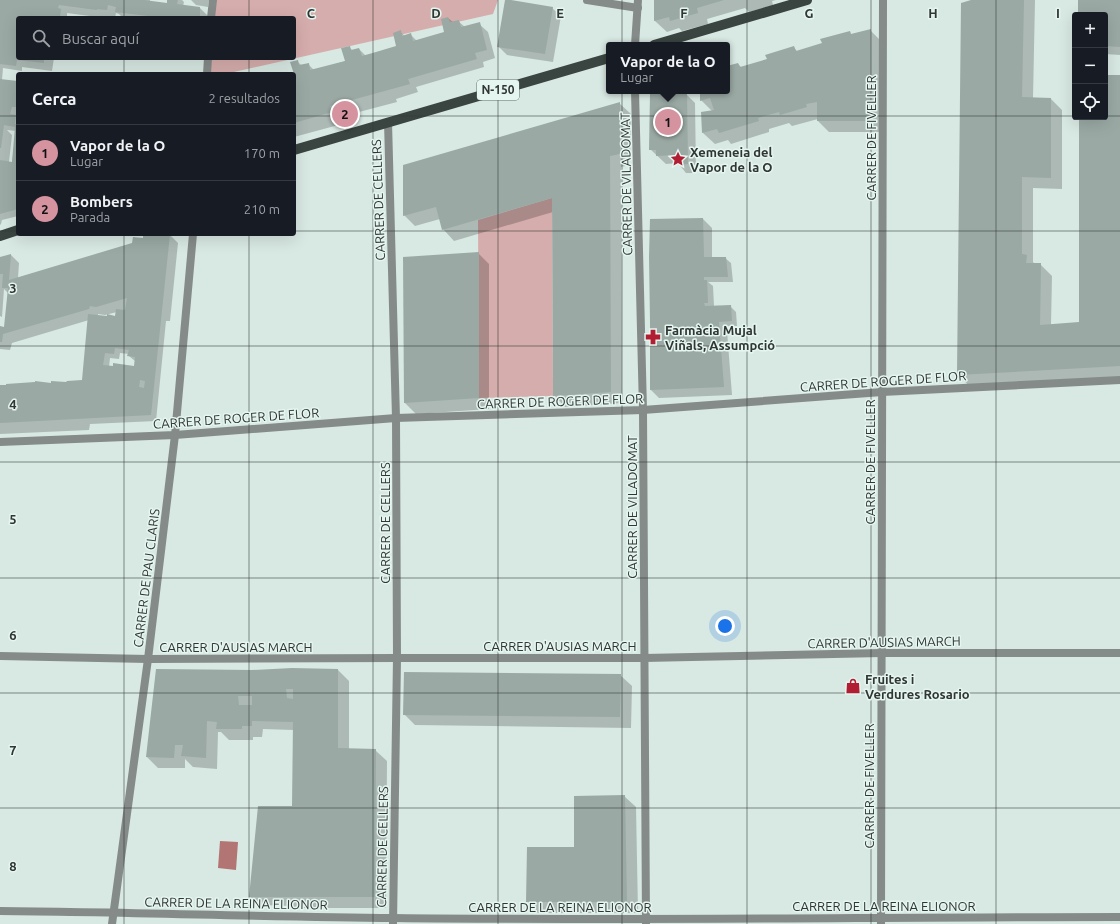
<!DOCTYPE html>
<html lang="es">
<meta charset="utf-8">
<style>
body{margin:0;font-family:Ubuntu,sans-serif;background:#242831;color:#f1f3f6}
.controls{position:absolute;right:12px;top:12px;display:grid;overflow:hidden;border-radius:4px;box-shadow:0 4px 16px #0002}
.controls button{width:36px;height:36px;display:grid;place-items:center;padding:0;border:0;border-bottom:1px solid #363941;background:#171b24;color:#f1f3f6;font:20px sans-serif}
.you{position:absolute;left:725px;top:626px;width:14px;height:14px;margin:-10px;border:3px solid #fff;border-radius:50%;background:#1a73e8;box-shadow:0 0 0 6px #1a73e833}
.badge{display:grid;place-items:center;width:26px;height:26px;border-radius:50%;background:#d4939f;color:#111;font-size:13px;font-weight:700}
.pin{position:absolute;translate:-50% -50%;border:2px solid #fff;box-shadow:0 1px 4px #0006}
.popup{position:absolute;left:606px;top:42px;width:124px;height:52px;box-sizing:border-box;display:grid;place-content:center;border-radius:4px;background:#171b24;filter:drop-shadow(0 1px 3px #0005);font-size:13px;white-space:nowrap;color:#9ea1a6}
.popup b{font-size:15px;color:#f1f3f6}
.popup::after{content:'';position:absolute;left:50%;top:100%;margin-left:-8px;border:8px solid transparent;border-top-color:#171b24}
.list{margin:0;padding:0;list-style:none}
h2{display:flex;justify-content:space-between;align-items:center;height:52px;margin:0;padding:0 16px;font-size:17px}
h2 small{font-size:13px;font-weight:400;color:#9ea1a6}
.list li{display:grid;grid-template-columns:26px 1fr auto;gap:12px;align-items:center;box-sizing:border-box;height:56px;padding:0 16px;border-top:1px solid #363941}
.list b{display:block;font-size:15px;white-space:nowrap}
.list p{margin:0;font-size:13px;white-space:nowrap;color:#9ea1a6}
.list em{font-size:13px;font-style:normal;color:#9ea1a6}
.icon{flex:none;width:22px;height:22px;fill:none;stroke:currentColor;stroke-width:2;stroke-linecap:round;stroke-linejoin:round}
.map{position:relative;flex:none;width:1120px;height:924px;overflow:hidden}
.search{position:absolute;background:#171b24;box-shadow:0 4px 16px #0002;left:16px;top:16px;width:280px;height:44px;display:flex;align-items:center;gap:10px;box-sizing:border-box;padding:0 14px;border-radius:4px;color:#9ea1a6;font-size:15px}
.panel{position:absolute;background:#171b24;box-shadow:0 4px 16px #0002;left:16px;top:72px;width:280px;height:164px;border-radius:4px}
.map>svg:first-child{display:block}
.green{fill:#d5adac}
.water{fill:#b27574}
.shadow{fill:#0003;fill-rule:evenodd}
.building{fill:#9aa9a4;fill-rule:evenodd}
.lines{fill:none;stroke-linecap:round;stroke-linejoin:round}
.minor{stroke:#858b89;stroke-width:8}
.primary{stroke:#3a4541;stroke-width:10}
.grid{fill:none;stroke:#303634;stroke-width:1;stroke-opacity:0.55}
.labels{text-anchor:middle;stroke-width:3;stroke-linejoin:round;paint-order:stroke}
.shield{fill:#e5f5ef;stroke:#666f6c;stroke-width:1}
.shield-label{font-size:12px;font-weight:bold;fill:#303634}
.street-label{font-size:13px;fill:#303634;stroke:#e5f5ef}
.poi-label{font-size:13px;font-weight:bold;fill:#303634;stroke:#e5f5ef;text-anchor:start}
.grid-label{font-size:13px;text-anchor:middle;font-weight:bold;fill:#303634;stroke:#e5f5ef;stroke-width:3;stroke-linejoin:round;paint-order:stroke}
</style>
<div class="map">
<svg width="1120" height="924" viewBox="0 0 1120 924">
<rect width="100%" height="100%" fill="#d8e8e2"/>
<g class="green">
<path d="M213 0H498L493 14 225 74H207L208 58H294V18H211Z"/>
<path d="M552 198 553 396 479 398 478 220Z"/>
</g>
<path class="water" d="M220 841 238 842 236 870 218 868Z"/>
<g class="shadow">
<path d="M0 0H150V2L169 4 168 0H182L184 2 183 6 200 8 209 17 208 18H123L119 14 116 13 115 18 106 17 105 18 67 13V16L69 18H18V58H54L52 71 22 67V71L3 68 2 80 18 82V112H17L16 117 18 118V216L2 220 1 224 0 225ZM7 130 16 131 12 163 9 162 12 135Z"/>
<path d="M191 0H209L208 7 196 5Z"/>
<path d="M655 0H776L772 1 773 5 749 12 745 8 707 19 708 24 682 31 679 28 667 32 655 21Z"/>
<path d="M975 0H1035L1033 98 1051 99 1062 110V189L1033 188V262L1035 264H1040L1052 276 1051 325 1080 323V117H1105V76H1120V378L969 386 958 374Z"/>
<path d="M1079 0H1120V55L1105 54V15H1079Z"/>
<path d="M552 8 561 16 553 62 507 55 499 47Z"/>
<path d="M448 18 453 22 458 21 465 27 479 24 488 32 495 58 483 62 484 67 416 87 418 92 396 99 397 102 340 117 342 124 294 137V76L298 62 302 66 308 64 314 70 346 61 349 47 353 51 359 49 366 56 398 47 400 32 405 36 410 34 417 41 446 33Z"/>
<path d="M871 31 882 42V132H829L818 121V119L792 126 789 123 769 129V132L731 144 728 140 715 144 703 133 712 111 701 100V91H727V67L738 64 742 68 768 60 794 48 798 52 823 44 849 32 852 35Z"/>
<path d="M687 95 695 103 696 173H686L678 163 666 164 650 149Z"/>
<path d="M619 103 631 114 630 165 621 167 622 403 565 407 554 395 553 212 454 241 443 229 440 219 415 226 404 215Z"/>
<path d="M703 219 712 228V258H725L731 263 733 282H708L713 286 714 306H730L736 312 737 326H722L727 331 732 395 659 398 651 390V220Z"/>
<path d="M147 234 170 235 178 243 170 321H166L156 421 90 424 89 430 0 434V386L83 383 89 320 12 343 10 350 0 349V327L5 328 8 293 4 289 2 317 0 316V258L11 255 19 263 18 278 133 244 144 239ZM117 312 116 317 98 316V314L105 315ZM120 353 129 354V356L135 361V367H109L110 358 119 359Z"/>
<path d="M478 253 489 264V409L416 414 405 403Z"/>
<path d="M157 670 252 671 338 670 349 681V750H375L387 761 386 908H295L292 906 258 905 250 897 259 807 293 809V730L263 729 262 737H253V740H229L221 732H218L217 769 193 767 185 759V768H158L147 757Z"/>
<path d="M620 675 632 686 631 728 415 725 404 714Z"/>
<path d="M624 796 636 807 638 913H538L527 901 575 848Z"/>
</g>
<g class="building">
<path d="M0 0H144L167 3V0H178L177 4 200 7V18H165L115 12 116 7 108 5 107 10 97 9V10L59 5 58 8 61 9 60 18H18V58H44V63L17 60 16 66 0 64Z"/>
<path d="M505 0H511L553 7 545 54 497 47Z"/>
<path d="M654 0H724L697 8 698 13 670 21 669 17 654 21Z"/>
<path d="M971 0H1024L1022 97 1051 98V178L1022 177V254L1027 255 1026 263H1041L1040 325 1079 322V117H1105V75H1120V366L957 375 961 3Z"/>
<path d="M1078 0H1120V47L1105 46V15H1078Z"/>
<path d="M448 17 450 22 459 20 461 27 480 22 487 50 475 53 477 59 408 79 410 84 330 106 332 112 294 123V74L290 62 298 60 299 65 309 63 310 70 345 61 341 48 350 46 351 50 359 48 362 56 376 52 396 46 393 33 401 30 402 36 411 33 413 41 444 32 441 19Z"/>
<path d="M871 29V121H817V102L806 104 807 107 780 115 779 112 758 118 759 121 719 133 717 129 702 133 701 112 714 110 710 98 700 101V91H727V66L738 63 740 67 767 59 765 55 794 46 796 51 822 43 820 39 850 31 851 34Z"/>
<path d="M0 79 18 81V107H12L10 114 16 115 15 124H18V209L0 214V160L12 162 15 127 4 125 1 148H0Z"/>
<path d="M650 94H687L688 164 677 165V155L656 156V150H649Z"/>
<path d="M620 102V154L610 156 611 392 553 396 552 198 442 230 436 207 403 216V165Z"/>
<path d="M703 218 704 257H726L728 277H704V280H707L708 303H704L705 306 731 305 732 321 719 322 724 387 650 390V322L649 257 650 219Z"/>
<path d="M143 234H170L151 415 0 423V385H6V384L35 382V381L51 383V381L66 382 67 381 82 380 88 314 107 316V314L115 316 116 309 125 310 127 298 96 307 90 306 89 309 3 334 2 342H0V326L4 327 8 288H2L3 274H0V257L11 254 9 280 132 243 133 237 143 238ZM115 348 129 350 127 356 135 357 134 366 113 363V366L103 365 105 353 114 354ZM140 380 145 381 144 388 139 387Z"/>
<path d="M479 252V398L404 403 403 257Z"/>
<path d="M292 668 338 669V748L376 749 375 897H249L258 806H292L293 722 252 721V726H242V729H216L217 722 207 721 206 758 181 756 183 745H175L174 758 146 757 156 669 252 670ZM286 689H293V699L287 698ZM238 696H252V705H239Z"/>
<path d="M404 672 621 674 620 717 403 715Z"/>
<path d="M625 795 627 902H526L527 847H574V796Z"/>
</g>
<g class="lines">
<g class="minor">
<path d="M587 0 638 8"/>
<path d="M211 18 213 0"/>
<path d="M635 45 638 0"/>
<path d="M207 74 208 58"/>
<path d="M635 91 643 410 646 923"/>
<path d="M388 122 396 418 397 658 393 924"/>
<path d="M0 442 175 435 396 418 643 410 882 392 1120 380"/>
<path d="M0 656 148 659 397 658H644L882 653H1120"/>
<path d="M0 911C131 912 263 917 394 918 636 921 878 917 1120 917"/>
<path d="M112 924 148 659 175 435 193 234"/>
<path d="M881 924 883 0"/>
</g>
<g class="primary">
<path d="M654 45 807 0"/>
<path d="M294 150 609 58"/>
<path d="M0 236 18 230"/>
</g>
</g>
<path class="grid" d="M124 0V18M249 0V18M373 0V924M498 0V924M622 0V924M747 0V924M871 0V924M996 0V924M124 58V74M249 58V74M0 116H18M294 116H1075M1105 116H1120M0 231H18M294 231H1120M124 234V924M249 234V924M0 346H1120M0 462H1120M0 578H1120M0 693H1120M0 808H1120"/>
<defs>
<g id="sight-bare" transform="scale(1.2)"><path d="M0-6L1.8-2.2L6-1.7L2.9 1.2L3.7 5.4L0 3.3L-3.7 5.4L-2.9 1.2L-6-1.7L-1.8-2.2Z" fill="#b11e34" stroke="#e5f5ef" stroke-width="2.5" paint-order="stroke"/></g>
<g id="pharmacy-bare" transform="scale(1.2)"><path d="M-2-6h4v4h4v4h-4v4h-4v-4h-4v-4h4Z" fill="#b11e34" stroke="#e5f5ef" stroke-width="2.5" paint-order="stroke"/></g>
<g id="shop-bare" transform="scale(1.2)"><path d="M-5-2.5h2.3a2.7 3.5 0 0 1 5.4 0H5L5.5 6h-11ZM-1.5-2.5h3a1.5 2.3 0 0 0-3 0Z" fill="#b11e34" stroke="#e5f5ef" stroke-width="2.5" paint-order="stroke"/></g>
</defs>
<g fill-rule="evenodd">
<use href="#sight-bare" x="678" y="159"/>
<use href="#pharmacy-bare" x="653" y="337"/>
<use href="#shop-bare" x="853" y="686"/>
</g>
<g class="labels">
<rect class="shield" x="477" y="80" width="42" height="20" rx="3"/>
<g class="shield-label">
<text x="498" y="94">N-150</text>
</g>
<g class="street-label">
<text transform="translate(871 138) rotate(-90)" y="5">CARRER DE FIVELLER</text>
<text transform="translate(626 184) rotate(-91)" y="5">CARRER DE VILADOMAT</text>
<text transform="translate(378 200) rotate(-92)" y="5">CARRER DE CELLERS</text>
<text transform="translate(883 381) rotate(-4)" y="5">CARRER DE ROGER DE FLOR</text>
<text transform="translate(560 401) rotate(-2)" y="5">CARRER DE ROGER DE FLOR</text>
<text transform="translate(236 418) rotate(-4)" y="5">CARRER DE ROGER DE FLOR</text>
<text transform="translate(870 462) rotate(-90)" y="5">CARRER DE FIVELLER</text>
<text transform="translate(632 507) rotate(-90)" y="5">CARRER DE VILADOMAT</text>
<text transform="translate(385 523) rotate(-90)" y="5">CARRER DE CELLERS</text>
<text transform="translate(146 578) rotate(-83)" y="5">CARRER DE PAU CLARIS</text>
<text transform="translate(884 642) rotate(-1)" y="5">CARRER D'AUSIAS MARCH</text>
<text x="560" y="651">CARRER D'AUSIAS MARCH</text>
<text x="236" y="652">CARRER D'AUSIAS MARCH</text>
<text transform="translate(869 786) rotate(-90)" y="5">CARRER DE FIVELLER</text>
<text transform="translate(382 847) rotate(-89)" y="5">CARRER DE CELLERS</text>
<text transform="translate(236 903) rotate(1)" y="5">CARRER DE LA REINA ELIONOR</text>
<text x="884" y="911">CARRER DE LA REINA ELIONOR</text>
<text x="560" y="912">CARRER DE LA REINA ELIONOR</text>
</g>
<g class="poi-label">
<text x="690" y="157">Xemeneia del<tspan x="690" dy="15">Vapor de la O</tspan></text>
<text x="665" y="335">Farmàcia Mujal<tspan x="665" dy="15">Viñals, Assumpció</tspan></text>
<text x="865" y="684">Fruites i<tspan x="865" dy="15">Verdures Rosario</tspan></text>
</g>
</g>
<g class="grid-label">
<text x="311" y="18">C</text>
<text x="436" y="18">D</text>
<text x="560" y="18">E</text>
<text x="684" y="18">F</text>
<text x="809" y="18">G</text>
<text x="933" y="18">H</text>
<text x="1058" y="18">I</text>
<text x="13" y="293">3</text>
<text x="13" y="409">4</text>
<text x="13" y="524">5</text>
<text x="13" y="640">6</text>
<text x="13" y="755">7</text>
<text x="13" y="871">8</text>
</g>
</svg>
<div class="controls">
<button>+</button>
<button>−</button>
<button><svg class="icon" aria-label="locate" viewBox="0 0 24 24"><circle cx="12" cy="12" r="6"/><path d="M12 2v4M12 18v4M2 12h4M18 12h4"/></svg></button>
</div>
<div class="you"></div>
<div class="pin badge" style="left:668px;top:122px">1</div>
<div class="popup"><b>Vapor de la O</b>Lugar</div>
<div class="pin badge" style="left:345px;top:114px">2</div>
<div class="search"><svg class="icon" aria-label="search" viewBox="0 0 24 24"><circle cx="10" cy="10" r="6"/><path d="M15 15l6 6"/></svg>Buscar aquí</div>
<section class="panel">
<h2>Cerca<small>2 resultados</small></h2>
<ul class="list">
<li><span class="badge">1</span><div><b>Vapor de la O</b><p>Lugar</p></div><em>170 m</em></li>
<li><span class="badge">2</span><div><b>Bombers</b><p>Parada</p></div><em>210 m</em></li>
</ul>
</section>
</div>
